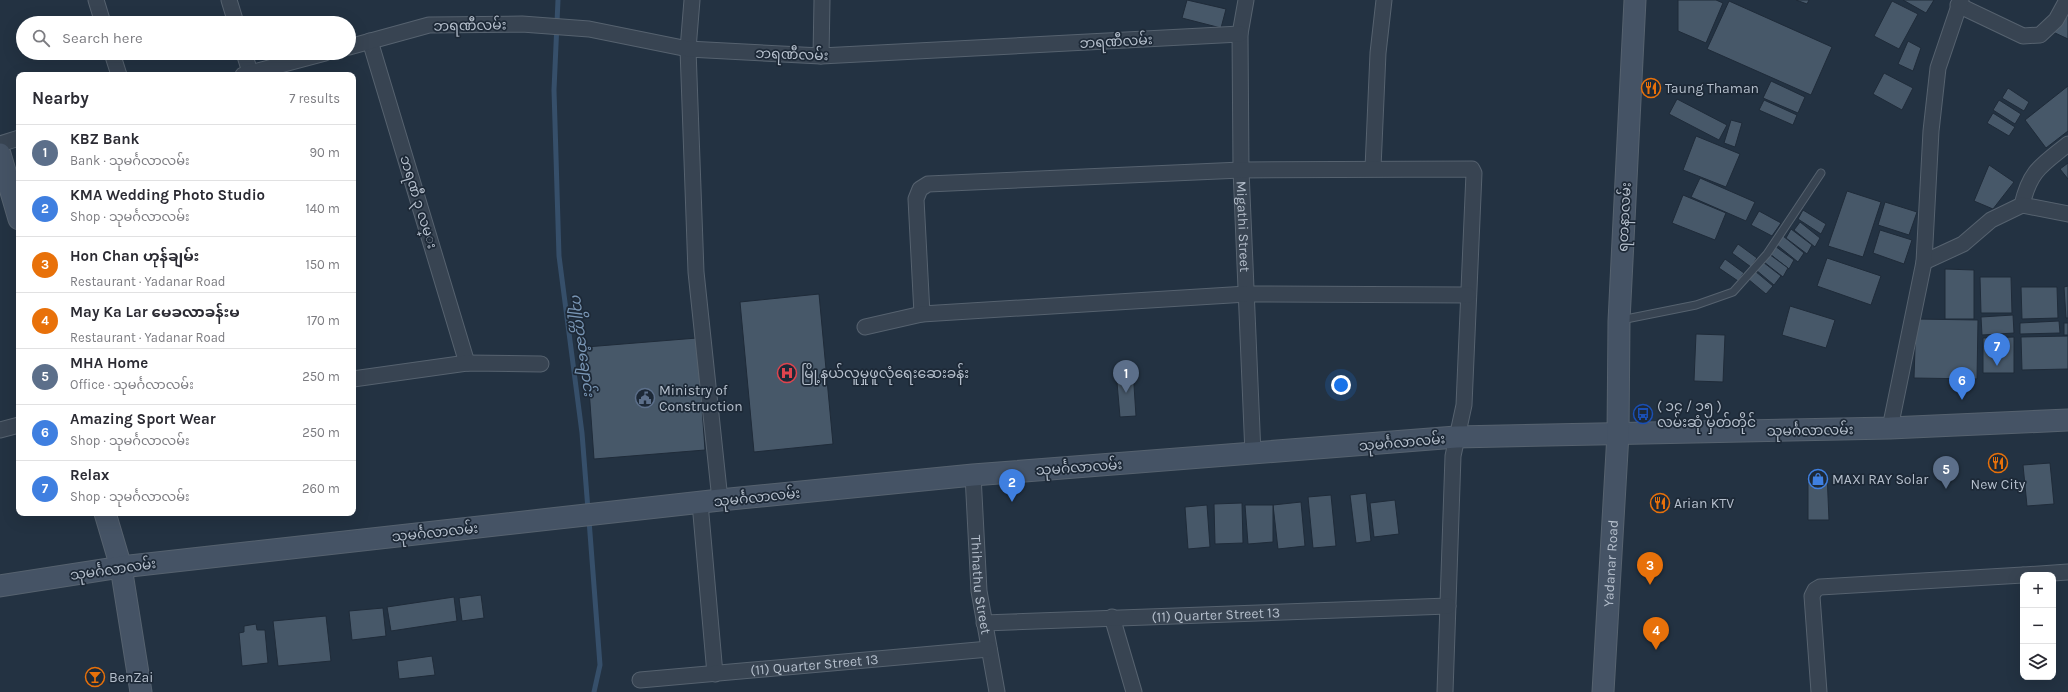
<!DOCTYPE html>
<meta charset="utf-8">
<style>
body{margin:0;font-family:Karla,"Noto Sans Myanmar",sans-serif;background:#f2f2f3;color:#2b2b33}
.controls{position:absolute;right:12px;bottom:12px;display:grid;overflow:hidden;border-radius:8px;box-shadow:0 4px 16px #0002}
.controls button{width:36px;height:36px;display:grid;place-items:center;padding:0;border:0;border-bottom:1px solid #e1e1e2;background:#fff;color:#2b2b33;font:20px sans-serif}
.you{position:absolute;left:1341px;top:385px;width:14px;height:14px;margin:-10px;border:3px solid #fff;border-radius:50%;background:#1a73e8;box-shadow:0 0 0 6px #1a73e833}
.badge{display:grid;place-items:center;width:26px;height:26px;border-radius:50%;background:#546c8f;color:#fff;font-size:13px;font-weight:700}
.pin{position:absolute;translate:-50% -33px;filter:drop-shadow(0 1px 2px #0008)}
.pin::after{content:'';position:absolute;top:21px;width:14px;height:12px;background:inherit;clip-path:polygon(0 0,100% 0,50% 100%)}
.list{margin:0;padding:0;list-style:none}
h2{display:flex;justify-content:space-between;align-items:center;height:52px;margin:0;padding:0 16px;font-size:17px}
h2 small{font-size:13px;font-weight:400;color:#7c7c81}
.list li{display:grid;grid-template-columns:26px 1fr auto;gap:12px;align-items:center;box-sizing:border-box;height:56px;padding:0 16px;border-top:1px solid #e1e1e2}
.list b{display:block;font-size:15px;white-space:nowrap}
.list p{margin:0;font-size:13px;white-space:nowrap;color:#7c7c81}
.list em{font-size:13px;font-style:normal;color:#7c7c81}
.icon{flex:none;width:22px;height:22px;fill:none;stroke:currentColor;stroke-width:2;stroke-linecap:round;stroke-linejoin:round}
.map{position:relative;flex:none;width:2068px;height:692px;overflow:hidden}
.search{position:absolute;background:#fff;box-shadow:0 4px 16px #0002;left:16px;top:16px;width:340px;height:44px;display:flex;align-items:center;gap:10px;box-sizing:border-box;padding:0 14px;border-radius:22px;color:#7c7c81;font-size:15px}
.panel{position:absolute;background:#fff;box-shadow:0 4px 16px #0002;left:16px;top:72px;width:340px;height:444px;border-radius:8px}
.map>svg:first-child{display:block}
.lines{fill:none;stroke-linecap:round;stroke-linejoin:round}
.stream{stroke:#364f6a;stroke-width:5}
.building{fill:#475869;stroke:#1f2b39}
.lane-casing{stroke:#56626f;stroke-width:9}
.street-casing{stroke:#56626f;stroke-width:17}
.secondary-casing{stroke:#56626f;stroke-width:23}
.lane{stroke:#384452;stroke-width:7}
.street{stroke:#384452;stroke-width:15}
.secondary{stroke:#455365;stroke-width:21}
.labels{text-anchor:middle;stroke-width:3.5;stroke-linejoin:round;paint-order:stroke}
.street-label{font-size:14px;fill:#b5bfcc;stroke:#1d2937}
.poi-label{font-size:14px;fill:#b5bfcc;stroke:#1d2937;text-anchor:start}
.water-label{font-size:15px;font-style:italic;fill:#7a97b6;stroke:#1d2937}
</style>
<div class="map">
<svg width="2068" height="692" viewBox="0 0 2068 692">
<rect width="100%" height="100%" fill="#233242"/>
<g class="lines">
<g class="stream">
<path d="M558 0 554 90 559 256 582 433 588 510"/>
<path d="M589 520 600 665 594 692"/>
</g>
</g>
<g class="building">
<path d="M1187 0 1226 9 1221 28 1182 18Z"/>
<path d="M1678 0H1716L1723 3 1706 43 1678 31Z"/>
<path d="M1796 0H1809L1807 4Z"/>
<path d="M1903 0H1934L1926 13Z"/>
<path d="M1729 1 1832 47 1811 95 1707 49Z"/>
<path d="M1892 1 1918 14 1899 49 1874 36Z"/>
<path d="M2068 9V39L2053 32Z"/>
<path d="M1908 41 1921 48 1913 71 1898 64Z"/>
<path d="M1884 73 1913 88 1902 110 1873 94Z"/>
<path d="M1771 81 1805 97 1798 113 1763 98Z"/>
<path d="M2068 86V131L2046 148 2025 120Z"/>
<path d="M2008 88 2029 102 2024 111 2002 98Z"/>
<path d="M1677 99 1727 125 1719 140 1669 114Z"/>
<path d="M1764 100 1797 115 1793 125 1759 110Z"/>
<path d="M1999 100 2021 114 2015 124 1993 110Z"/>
<path d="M1993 113 2015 127 2009 136 1987 123Z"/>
<path d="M1731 120 1742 123 1735 147 1724 143Z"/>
<path d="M1696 136 1740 154 1726 187 1683 170Z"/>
<path d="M2068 163V179L2060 169Z"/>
<path d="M1989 165 2014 182 1993 209 1974 201Z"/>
<path d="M1700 178 1755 202 1746 221 1691 197Z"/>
<path d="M1847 191 1881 202 1863 257 1828 246Z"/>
<path d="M1683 195 1726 213 1715 240 1672 223Z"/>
<path d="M1885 202 1917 212 1909 235 1878 225Z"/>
<path d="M1803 210 1826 224 1821 234 1798 219Z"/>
<path d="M1759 211 1781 223 1772 236 1751 225Z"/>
<path d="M1800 222 1820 238 1815 247 1794 230Z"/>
<path d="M1791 229 1812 245 1807 254 1786 238Z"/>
<path d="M1880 230 1912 240 1904 264 1873 253Z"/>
<path d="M1783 236 1804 253 1798 262 1777 245Z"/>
<path d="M1738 244 1757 258 1751 267 1732 253Z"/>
<path d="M1775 246 1794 260 1789 269 1770 254Z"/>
<path d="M1769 254 1788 268 1783 277 1764 262Z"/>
<path d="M1827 258 1881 276 1871 305 1817 286Z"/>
<path d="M1725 259 1744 273 1738 281 1719 268Z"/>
<path d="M1763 262 1781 276 1774 285 1756 270Z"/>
<path d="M1945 269 1974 270V319H1945Z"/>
<path d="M1755 271 1773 286 1766 294 1748 279Z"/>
<path d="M1980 277H2011L2012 313H1981Z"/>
<path d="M2068 286V318H2066L2064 287Z"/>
<path d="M2021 287H2057L2058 318 2022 319Z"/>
<path d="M819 294 833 444 754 452 740 302Z"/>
<path d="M1790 306 1835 320 1826 348 1782 335Z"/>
<path d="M2013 315 2014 333 1982 335 1981 317Z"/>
<path d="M1916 319 1978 320 1977 379 1914 378Z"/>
<path d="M2059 321 2060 333 2020 334V323Z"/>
<rect x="2064" y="323" width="4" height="12"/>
<path d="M1696 334 1725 335 1723 382 1694 381Z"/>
<path d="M2068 336V369L2022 370 2021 337Z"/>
<path d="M2014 337V373H1983V338Z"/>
<path d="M697 338 705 450 594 459 586 347Z"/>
<path d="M1133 370 1136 416 1120 417 1116 371Z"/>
<path d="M2050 463 2054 504 2027 506 2023 465Z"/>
<path d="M1827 473 1829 520H1808V474Z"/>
<path d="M1366 493 1371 541 1356 543 1350 495Z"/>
<path d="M1331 495 1336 546 1313 548 1308 497Z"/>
<path d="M1395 500 1399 534 1374 537 1370 503Z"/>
<path d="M1301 502 1305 546 1278 549 1273 505Z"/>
<path d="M1242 503 1243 543 1215 544 1214 504Z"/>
<path d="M1207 505 1210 547 1188 549 1185 507Z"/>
<path d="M1245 505H1273V542L1248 544Z"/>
<path d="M481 595 484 618 462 621 459 598Z"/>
<path d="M454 597 457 621 391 631 387 607Z"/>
<path d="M383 608 386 636 352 640 349 611Z"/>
<path d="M326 616 331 661 278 666 273 621Z"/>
<path d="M256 624 257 630H265L268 663 242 666 239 633 244 632V626Z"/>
<path d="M432 656 435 675 399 679 397 661Z"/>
</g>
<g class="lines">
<g class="lane-casing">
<path id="lane" d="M1621 320 1696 305 1733 292 1767 254 1821 173"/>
</g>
<g class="street-casing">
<g id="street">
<path d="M96 0 103 23"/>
<path d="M229 0 236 23"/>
<path d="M692 0 688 49 696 272 720 500"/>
<path id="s1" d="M1246 0 1240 34 1241 170 1253 454"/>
<path d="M1958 5 2023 36 2040 35 2056 20 2067 0"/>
<path d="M370 41 467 363"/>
<path d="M349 47 429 25 522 24 589 29 688 49 821 56 1240 34"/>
<path d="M112 53 119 75"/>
<path d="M244 53 251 75"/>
<path d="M821 56 822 0"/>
<path d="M243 75 325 53"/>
<path d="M0 144 19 138"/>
<path d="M1373 168 1378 53 1384 0"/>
<path d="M2022 205C2030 170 2042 165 2068 144"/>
<path d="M1924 262 1963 244 1991 220 2022 205 2068 214"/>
<path d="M922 314 916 199 920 189 928 184 1241 170 1472 169 1474 173 1464 405 1453 456 1445 692"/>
<path d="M865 327 922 314 1247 294 1468 295"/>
<path d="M353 379 467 363 541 364"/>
<path d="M1890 428 1924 262 1931 131 1938 68 1961 0"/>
<path d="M0 430 19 425"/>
<path id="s2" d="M973 475 979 591 997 692"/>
<path d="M700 503 715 674"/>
<path d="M2024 575 2068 572"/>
<path d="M1112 617 1134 692"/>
<path id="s3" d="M984 623 1448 606"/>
<path id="s4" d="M640 680 989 649"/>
<path d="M1819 692 1812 596 1815 590 1820 587 2023 575"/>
</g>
</g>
<g class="secondary-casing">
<g id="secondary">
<path d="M0 154 19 219"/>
<path d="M105 513 121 567 141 692"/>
<path d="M0 586 121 567 720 500 973 475 1456 437 1890 428 2068 420"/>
<path id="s5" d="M1603 692 1618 434 1619 321 1635 0"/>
</g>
</g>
<use href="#lane" class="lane"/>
<use href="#street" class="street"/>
<use href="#secondary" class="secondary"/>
</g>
<defs>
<g id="restaurant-ring" transform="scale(1)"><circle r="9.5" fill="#1d2937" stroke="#e8710a" stroke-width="1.5"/><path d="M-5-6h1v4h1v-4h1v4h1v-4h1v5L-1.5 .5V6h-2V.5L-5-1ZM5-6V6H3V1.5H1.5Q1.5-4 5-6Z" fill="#e8710a"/></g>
<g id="hospital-ring" transform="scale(1)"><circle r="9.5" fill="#1d2937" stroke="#e0444e" stroke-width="1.5"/><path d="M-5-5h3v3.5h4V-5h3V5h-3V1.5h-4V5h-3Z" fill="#e0444e"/></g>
<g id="civic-ring" transform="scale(1)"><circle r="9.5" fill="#1d2937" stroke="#5c6f8a" stroke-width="1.5"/><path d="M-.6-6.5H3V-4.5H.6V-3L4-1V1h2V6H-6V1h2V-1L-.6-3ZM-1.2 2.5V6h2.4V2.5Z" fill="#5c6f8a"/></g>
<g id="bus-ring" transform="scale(1)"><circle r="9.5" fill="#1d2937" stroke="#1a4fb4" stroke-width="1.5"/><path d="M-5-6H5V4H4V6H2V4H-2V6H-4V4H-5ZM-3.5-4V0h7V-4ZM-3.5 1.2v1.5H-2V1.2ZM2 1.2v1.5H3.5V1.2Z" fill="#1a4fb4"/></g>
<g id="shop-ring" transform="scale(1)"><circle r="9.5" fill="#1d2937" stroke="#3f7fe0" stroke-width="1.5"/><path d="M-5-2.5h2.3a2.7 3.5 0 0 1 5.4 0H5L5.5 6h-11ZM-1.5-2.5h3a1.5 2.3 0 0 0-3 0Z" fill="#3f7fe0"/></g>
<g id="bar-ring" transform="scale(1)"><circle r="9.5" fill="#1d2937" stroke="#e8710a" stroke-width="1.5"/><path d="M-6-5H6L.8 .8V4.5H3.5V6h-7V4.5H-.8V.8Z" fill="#e8710a"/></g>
</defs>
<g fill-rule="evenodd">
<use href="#restaurant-ring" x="1651" y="88"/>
<use href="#hospital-ring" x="787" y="373"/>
<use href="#civic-ring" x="645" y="398"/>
<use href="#bus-ring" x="1643" y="414"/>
<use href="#restaurant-ring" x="1998" y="463"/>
<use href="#shop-ring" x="1818" y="479"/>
<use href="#restaurant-ring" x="1660" y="503"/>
<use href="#bar-ring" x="95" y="677"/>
</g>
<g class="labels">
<g class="street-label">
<text transform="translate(470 25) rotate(-1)" y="5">ဘရဏီလမ်း</text>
<text transform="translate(1116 41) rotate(-3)" y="5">ဘရဏီလမ်း</text>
<text transform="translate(792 54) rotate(2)" y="5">ဘရဏီလမ်း</text>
<text transform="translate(419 202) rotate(73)" y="5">ဘရဏီ ၃ လမ္း</text>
<text transform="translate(1624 217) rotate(-87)" y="5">ရတနာလမ်း</text>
<text dy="5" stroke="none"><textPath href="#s1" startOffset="227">Migathi Street</textPath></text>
<text transform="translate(1810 430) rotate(-1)" y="5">သုမင်္ဂလာလမ်း</text>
<text transform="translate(1402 442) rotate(-5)" y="5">သုမင်္ဂလာလမ်း</text>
<text transform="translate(1079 467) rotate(-4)" y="5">သုမင်္ဂလာလမ်း</text>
<text transform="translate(757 497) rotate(-6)" y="5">သုမင်္ဂလာလမ်း</text>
<text transform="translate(435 532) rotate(-6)" y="5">သုမင်္ဂလာလမ်း</text>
<text dy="5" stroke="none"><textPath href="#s5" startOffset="129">Yadanar Road</textPath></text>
<text transform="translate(113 569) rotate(-8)" y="5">သုမင်္ဂလာလမ်း</text>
<text dy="5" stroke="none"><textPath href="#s2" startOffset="110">Thihathu Street</textPath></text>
<text dy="5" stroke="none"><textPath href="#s3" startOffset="232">(11) Quarter Street 13</textPath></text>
<text dy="5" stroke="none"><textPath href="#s4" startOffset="175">(11) Quarter Street 13</textPath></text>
</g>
<g class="poi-label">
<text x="1665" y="93">Taung Thaman</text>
<text x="801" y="378">မြို့နယ်လူမှုဖူလုံရေးဆေးခန်း</text>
<text x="659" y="395">Ministry of<tspan x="659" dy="16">Construction</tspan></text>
<text x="1657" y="411">( ၁၄ / ၁၅ )<tspan x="1657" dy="16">လမ်းဆုံ မှတ်တိုင်</tspan></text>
<text x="1832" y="484">MAXI RAY Solar</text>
<text x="1998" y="489" text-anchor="middle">New City</text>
<text x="1674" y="508">Arian KTV</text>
<text x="109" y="682">BenZai</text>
</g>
<g class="water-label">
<text transform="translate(583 345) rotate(83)" y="5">ကျိုက္ကဆံချောင်း</text>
</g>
</g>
</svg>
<div class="controls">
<button>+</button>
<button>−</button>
<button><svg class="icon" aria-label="layers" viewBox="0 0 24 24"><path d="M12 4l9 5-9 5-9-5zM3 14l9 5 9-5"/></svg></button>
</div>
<div class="you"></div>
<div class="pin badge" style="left:1126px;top:393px;background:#5c6f8a">1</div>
<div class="pin badge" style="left:1012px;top:502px;background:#3f7fe0">2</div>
<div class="pin badge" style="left:1650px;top:585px;background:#e8710a">3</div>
<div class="pin badge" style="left:1656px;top:650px;background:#e8710a">4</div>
<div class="pin badge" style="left:1946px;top:489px;background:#5c6f8a">5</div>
<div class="pin badge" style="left:1962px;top:400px;background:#3f7fe0">6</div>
<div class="pin badge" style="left:1997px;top:366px;background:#3f7fe0">7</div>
<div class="search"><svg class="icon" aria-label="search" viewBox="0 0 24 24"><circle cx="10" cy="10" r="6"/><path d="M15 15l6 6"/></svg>Search here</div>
<section class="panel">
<h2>Nearby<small>7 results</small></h2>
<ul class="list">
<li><span class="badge" style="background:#5c6f8a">1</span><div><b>KBZ Bank</b><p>Bank · သုမင်္ဂလာလမ်း</p></div><em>90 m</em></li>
<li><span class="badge" style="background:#3f7fe0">2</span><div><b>KMA Wedding Photo Studio</b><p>Shop · သုမင်္ဂလာလမ်း</p></div><em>140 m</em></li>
<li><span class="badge" style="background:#e8710a">3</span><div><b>Hon Chan ဟုန်ချမ်း</b><p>Restaurant · Yadanar Road</p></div><em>150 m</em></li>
<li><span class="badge" style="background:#e8710a">4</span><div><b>May Ka Lar မေခလာခန်းမ</b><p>Restaurant · Yadanar Road</p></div><em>170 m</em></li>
<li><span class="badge" style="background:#5c6f8a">5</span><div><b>MHA Home</b><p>Office · သုမင်္ဂလာလမ်း</p></div><em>250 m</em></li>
<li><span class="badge" style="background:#3f7fe0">6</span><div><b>Amazing Sport Wear</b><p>Shop · သုမင်္ဂလာလမ်း</p></div><em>250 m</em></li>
<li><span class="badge" style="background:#3f7fe0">7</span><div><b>Relax</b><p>Shop · သုမင်္ဂလာလမ်း</p></div><em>260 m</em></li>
</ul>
</section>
</div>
